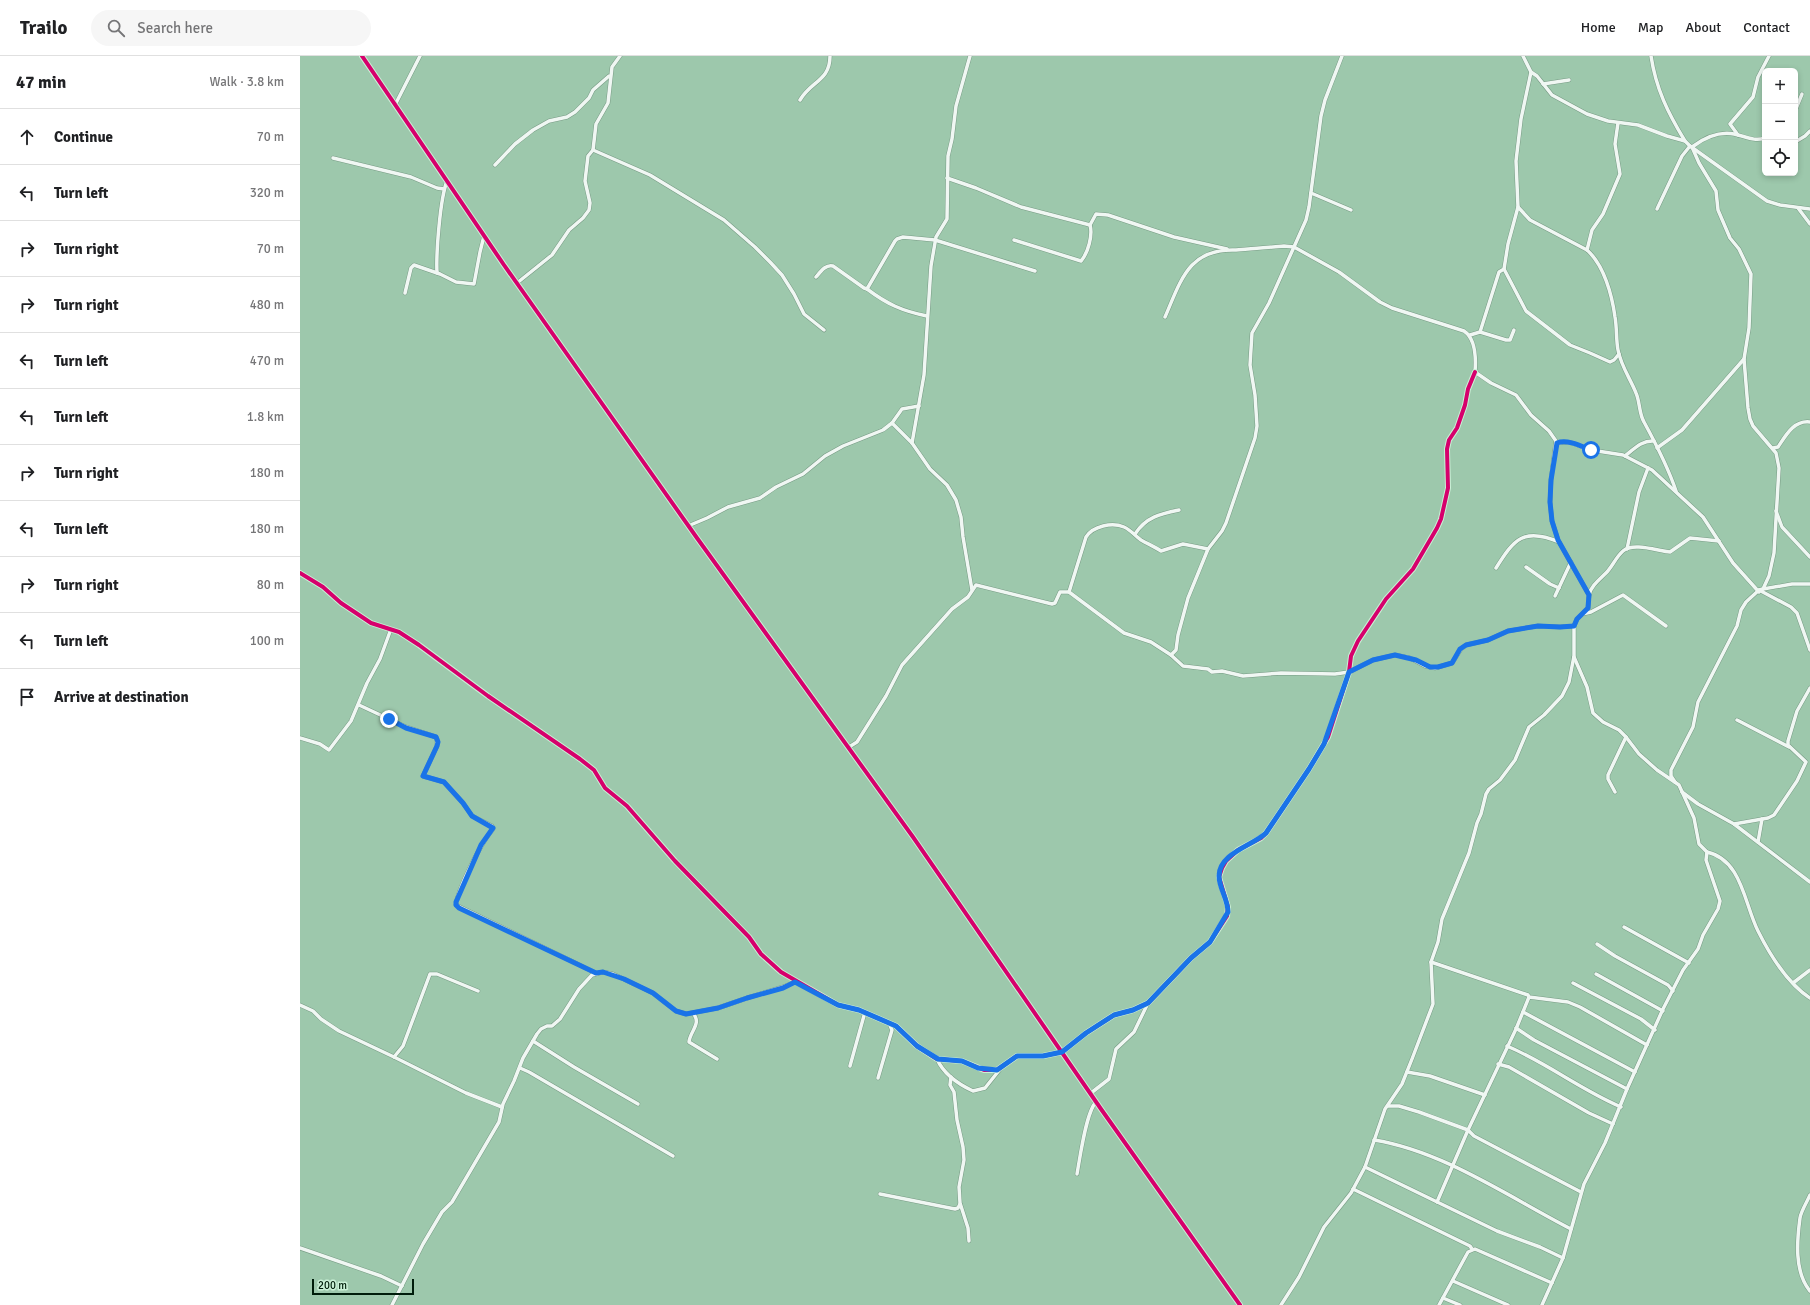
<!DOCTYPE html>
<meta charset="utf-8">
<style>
body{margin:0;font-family:Signika,sans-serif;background:#f6f6f6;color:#202124}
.controls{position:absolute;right:12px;top:12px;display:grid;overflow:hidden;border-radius:6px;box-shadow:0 2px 6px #0003}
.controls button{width:36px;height:36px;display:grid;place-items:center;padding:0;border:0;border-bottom:1px solid #e0e0e0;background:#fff;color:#202124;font:20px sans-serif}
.scale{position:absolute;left:12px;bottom:10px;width:102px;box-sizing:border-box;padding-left:4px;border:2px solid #001d0b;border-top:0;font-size:11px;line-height:14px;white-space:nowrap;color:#001d0b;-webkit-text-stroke:3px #cbf1d7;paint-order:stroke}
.stop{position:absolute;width:12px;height:12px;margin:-9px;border:3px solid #1a73e8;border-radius:50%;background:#fff}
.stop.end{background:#1a73e8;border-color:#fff;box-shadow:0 1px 4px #0008}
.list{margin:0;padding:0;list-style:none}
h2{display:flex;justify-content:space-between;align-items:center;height:52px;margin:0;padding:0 16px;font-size:17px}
h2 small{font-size:13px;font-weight:400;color:#757577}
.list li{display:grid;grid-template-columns:26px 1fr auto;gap:12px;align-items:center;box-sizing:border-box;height:56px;padding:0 16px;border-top:1px solid #e0e0e0}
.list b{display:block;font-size:15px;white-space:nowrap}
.list em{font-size:13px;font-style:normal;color:#757577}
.icon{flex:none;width:22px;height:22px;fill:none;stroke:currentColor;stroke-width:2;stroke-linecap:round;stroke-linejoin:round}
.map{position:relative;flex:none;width:1510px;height:1249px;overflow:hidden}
header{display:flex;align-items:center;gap:24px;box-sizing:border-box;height:56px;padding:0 20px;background:#fff;border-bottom:1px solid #e0e0e0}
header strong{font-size:19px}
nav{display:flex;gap:22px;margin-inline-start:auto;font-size:14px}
.search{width:280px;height:36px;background:#f6f6f6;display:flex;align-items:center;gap:10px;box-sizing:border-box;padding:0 14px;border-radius:22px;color:#757577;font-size:15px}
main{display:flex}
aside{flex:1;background:#fff}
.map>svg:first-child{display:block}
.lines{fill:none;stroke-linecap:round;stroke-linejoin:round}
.minor-casing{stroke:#779a84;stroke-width:4.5}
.minor{stroke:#f0f7f3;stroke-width:3.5}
.cycleway-casing{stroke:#cbf1d7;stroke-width:6}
.cycleway{stroke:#d6006c;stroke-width:4}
.route{stroke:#1a73e8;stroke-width:5}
</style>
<header>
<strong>Trailo</strong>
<div class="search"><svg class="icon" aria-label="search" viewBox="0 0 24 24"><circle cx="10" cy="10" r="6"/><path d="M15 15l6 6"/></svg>Search here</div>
<nav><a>Home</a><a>Map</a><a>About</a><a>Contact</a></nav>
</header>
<main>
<aside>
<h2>47 min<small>Walk · 3.8 km</small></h2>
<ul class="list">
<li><svg class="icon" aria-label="ahead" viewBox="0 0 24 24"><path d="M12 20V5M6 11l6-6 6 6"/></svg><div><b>Continue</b></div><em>70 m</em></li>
<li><svg class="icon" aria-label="left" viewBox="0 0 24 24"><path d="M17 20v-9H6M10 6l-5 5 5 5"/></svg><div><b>Turn left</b></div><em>320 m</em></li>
<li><svg class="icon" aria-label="right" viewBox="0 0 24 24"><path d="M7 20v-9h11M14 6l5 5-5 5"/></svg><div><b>Turn right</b></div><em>70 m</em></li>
<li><svg class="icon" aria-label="right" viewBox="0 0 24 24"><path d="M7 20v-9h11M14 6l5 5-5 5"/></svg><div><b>Turn right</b></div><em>480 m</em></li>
<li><svg class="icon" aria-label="left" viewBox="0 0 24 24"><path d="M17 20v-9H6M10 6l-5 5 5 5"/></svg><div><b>Turn left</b></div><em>470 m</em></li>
<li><svg class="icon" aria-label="left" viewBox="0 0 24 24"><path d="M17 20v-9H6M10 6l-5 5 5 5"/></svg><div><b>Turn left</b></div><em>1.8 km</em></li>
<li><svg class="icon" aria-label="right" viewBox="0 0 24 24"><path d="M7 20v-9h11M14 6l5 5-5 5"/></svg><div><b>Turn right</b></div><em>180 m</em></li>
<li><svg class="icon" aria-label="left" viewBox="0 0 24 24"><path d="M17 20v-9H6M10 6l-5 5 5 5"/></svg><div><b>Turn left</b></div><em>180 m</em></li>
<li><svg class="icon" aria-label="right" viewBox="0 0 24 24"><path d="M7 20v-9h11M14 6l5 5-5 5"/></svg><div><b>Turn right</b></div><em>80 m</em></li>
<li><svg class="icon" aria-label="left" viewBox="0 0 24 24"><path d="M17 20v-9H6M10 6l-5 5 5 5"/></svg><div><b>Turn left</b></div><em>100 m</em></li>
<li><svg class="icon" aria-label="arrive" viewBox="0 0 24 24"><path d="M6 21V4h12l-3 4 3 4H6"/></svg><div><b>Arrive at destination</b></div></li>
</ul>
</aside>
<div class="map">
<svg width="1510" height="1249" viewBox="0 0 1510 1249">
<rect width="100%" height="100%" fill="#9dc8ac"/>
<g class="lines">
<g class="minor-casing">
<g id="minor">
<path d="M62 0 204 209 397 482 613 781 801 1053 940 1249"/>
<path d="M1223 0 1231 16 1221 63 1216 105 1218 151 1230 164 1287 194C1304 209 1312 239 1315 261 1317 272 1316 284 1318 294 1321 310 1330 322 1336 337 1340 346 1339 358 1344 366 1356 388 1368 411 1376 435"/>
<path d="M1351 0C1356 33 1368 57 1385 85L1390 90 1467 145 1480 149 1510 153"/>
<path d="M1231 16 1237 20 1252 39 1287 58 1308 65 1338 69 1367 80 1385 85"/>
<path d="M1243 28 1269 24"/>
<path d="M500 44C511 25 530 25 530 0"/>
<path d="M95 49 120 0"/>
<path d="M1495 55 1502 38"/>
<path d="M1438 79 1430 68 1453 41 1458 21 1469 0"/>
<path d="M1495 86 1505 80 1510 75"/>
<path d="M293 94 350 119 424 164 455 191 470 206 482 219 494 238 504 258 524 274"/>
<path d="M33 102 111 121 137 132 144 133"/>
<path d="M195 109 215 88 233 74 249 65 267 61 275 56 289 42 293 34 309 20"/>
<path d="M647 122 676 132 721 151 790 169 796 158 808 159 874 181 927 193"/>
<path d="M1011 137 1051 154"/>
<path d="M1218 151 1208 188 1204 213 1226 255 1270 289 1290 297 1310 306 1314 304 1319 298"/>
<path d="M1498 152 1510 168"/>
<path d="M1357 153 1382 100 1390 90"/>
<path d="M714 184 781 205C788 197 793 179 790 169"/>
<path d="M1287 194 1292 174 1303 158 1320 118 1315 88 1318 67"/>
<path d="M137 217C136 197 140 143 147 125"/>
<path d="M516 221C521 215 526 208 533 210L564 232 567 233 595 185 597 183 603 181 635 184 735 215"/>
<path d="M217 227 252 199 269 174 283 162 289 154 290 147 285 125 288 100 293 94 296 68 308 47 312 11 320 0"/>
<path d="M567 233C587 248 602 255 627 260"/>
<path d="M105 237 111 212 114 209 140 218 156 226 174 228 180 196 184 180"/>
<path d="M865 261C881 224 889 192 936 194L984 190 994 191 1039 216 1080 246 1092 252 1164 275C1176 283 1176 303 1175 316L1191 327 1216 339 1231 359 1249 375 1256 385 1251 424 1250 446 1252 465 1258 484 1289 539 1288 552 1277 563 1274 570V600L1269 626 1262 640 1244 659 1229 671 1215 704 1200 724 1189 733 1186 738 1181 758 1177 767 1169 797 1142 863 1138 886 1131 906 1133 948 1112 1003 1102 1028 1085 1053 1065 1111 1051 1137 1024 1171 999 1221 981 1249"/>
<path d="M1180 276 1206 284H1210L1214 274"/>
<path d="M1170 279 1180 276 1199 216 1204 213"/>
<path d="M592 367 612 387 630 413 647 429 656 444 661 461 663 481 672 534"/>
<path d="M612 387 624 319 631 210 636 181 647 163 648 100 652 83 656 50 670 0"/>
<path d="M1257 387 1264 386 1272 387 1291 394 1323 399 1352 414 1403 461 1433 507 1459 536"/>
<path d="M1357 392 1382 374 1444 303"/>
<path d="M1473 392 1478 391C1486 379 1494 364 1510 366"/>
<path d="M1325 400C1334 393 1342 384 1354 385"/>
<path d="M1476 455 1482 471 1510 501"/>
<path d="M388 470 407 462 428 451 460 442 476 431 503 418 525 400 543 390 583 374 592 367 602 353 619 350"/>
<path d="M835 478C846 461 860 458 879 454"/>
<path d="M1327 493 1339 436 1348 412"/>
<path d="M1226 511 1250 528 1259 532"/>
<path d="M1196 512C1214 483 1224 471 1259 486"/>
<path d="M0 517 23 531 41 547 71 567 99 576 119 589 188 640 280 703 294 714 305 732 327 750 375 805 449 881 461 898 481 916 538 949 559 954 596 970 617 990 637 1003 662 1005 684 1014H697L717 1000H743L762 996 786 977 814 959 833 954 848 947 891 902 910 886 927 860 928 851 919 821 922 812 926 805 938 794 961 782 966 777 1009 713 1028 681 1049 616 1051 600 1058 585 1086 543 1113 513 1137 472 1141 463 1148 432 1147 393 1149 384 1157 372 1165 349 1168 333 1175 316"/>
<path d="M1463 533 1492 528H1510"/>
<path d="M1459 534 1491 551 1497 557 1510 594"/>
<path d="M769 536 786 481C793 470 812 466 824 471 831 474 835 480 841 484 848 488 855 491 861 495L883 488 908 493"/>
<path d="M1289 539C1291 530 1299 524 1306 517 1312 511 1316 501 1323 495 1333 486 1358 495 1370 496L1390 482 1419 485"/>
<path d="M1255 540 1271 506"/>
<path d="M1282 558 1291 556 1323 539 1366 570"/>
<path d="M871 599 876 594 878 579 888 542 908 493 922 475 926 467 955 382 957 370 955 339 950 309 952 277 969 247 1006 164 1009 151 1021 60 1025 44 1042 0"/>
<path d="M59 649 106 671 136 681 137 683V690L123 720 144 726 163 747 172 760 192 770 193 773C181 787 158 832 156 849L296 917"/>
<path d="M1437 664 1489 691"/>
<path d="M0 682 20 688 29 694 51 665 67 627 80 603 91 573"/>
<path d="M549 691 557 686 586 640 602 609 652 553 668 541 676 529 752 548 755 547 760 536H769L824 577 851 586 871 599 883 610 908 613 912 616 922 615 943 620 981 617 1035 618 1049 616 1073 604 1095 599 1110 602 1125 610 1135 612 1152 607 1161 593 1166 589 1188 584 1208 575 1238 570 1260 571 1274 570"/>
<path d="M1375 726 1371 720V714L1393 671 1398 646 1437 570 1441 554 1446 546 1459 534 1463 533 1469 520 1474 497 1479 412 1476 397 1453 370 1450 363 1448 352 1444 303 1449 272 1451 218 1439 193 1430 182 1418 154 1416 135 1399 107 1392 91C1404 82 1418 75 1434 78 1445 80 1454 86 1465 82"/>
<path d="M1315 736 1308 723V719L1326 681"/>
<path d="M1382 736 1398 748 1434 768 1510 826"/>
<path d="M1434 768 1468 762 1474 759 1497 725 1506 706 1488 689V685L1497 655 1510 632"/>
<path d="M1458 786 1462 763"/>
<path d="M1407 796C1442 804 1444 847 1458 875 1470 899 1487 927 1510 942"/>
<path d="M1324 871 1389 907"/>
<path d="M1297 888 1315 900 1368 929 1373 935"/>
<path d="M1131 906 1228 939 1229 941 1268 946 1280 951 1347 989"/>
<path d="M1296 918 1363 955"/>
<path d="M1273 927 1341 963 1355 974"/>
<path d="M1493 927 1510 914"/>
<path d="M0 949 13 955 21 963 39 975 94 1001 166 1037 202 1051"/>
<path d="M1223 956 1335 1016"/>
<path d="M393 957C402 968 390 975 389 986L417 1003"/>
<path d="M1216 972 1234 984 1327 1033"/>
<path d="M233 985 274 1011 338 1048"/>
<path d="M1207 990C1247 1007 1281 1034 1321 1051"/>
<path d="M94 1001 103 990 130 918H137L178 935"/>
<path d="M637 1003C644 1019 658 1028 673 1035L685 1032 701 1012"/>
<path d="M1198 1008 1209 1011 1289 1057 1313 1068"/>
<path d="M550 1010 565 956"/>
<path d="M220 1012 229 1016 373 1100"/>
<path d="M1107 1016 1130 1020 1185 1039"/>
<path d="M651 1021 650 1029 654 1036 657 1064 663 1091 664 1104 659 1131 660 1147 668 1172 669 1185"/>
<path d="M578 1022 592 974 589 967"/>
<path d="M791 1037 809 1023 816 993 834 976 848 947"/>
<path d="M1088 1050H1099L1119 1056 1168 1074 1174 1080 1281 1136"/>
<path d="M1074 1084C1143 1095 1209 1141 1271 1173"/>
<path d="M1065 1111 1197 1175 1240 1191 1263 1202"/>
<path d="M777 1118C780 1102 786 1056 796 1046"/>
<path d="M1053 1133 1170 1190 1172 1193"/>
<path d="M580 1138 655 1153 658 1152 660 1148"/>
<path d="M1510 1139C1507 1146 1501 1155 1500 1162 1497 1184 1494 1216 1510 1235"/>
<path d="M1137 1146 1168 1074 1216 973 1229 941"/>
<path d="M0 1192 81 1220 102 1230"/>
<path d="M1153 1225 1208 1249"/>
<path d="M1143 1242 1160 1249"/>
<path d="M92 1249 123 1188 142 1156 152 1146 199 1066 203 1048 214 1025 223 1002 237 978 241 973 247 970H252L260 963 279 933 292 919 303 916 313 918 353 937 376 955 386 958 418 952 447 942 483 931 495 926"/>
<path d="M1139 1249 1168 1196 1175 1193 1252 1227"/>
<path d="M1242 1249 1263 1202 1284 1128 1305 1087 1327 1033 1363 953 1383 914 1398 893 1403 879 1418 853 1420 845 1406 804 1407 796 1399 788 1394 762 1379 729 1357 714 1339 698 1326 681 1319 674 1303 666 1293 657 1287 631 1274 601"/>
</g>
</g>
<use href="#minor" class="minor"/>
<g class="cycleway-casing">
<g id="cycleway">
<path d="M62 0 204 209 397 482 613 781 801 1053 940 1249"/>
<path d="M0 517 23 531 41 547 71 567 99 576 119 589 188 640 280 703 294 714 305 732 327 750 375 805 449 881 461 898 481 916 538 949 559 954 596 970 617 990 637 1003 662 1005 684 1014H697L717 1000H743L762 996 786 977 814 959 833 954 848 947 891 902 910 886 927 860 928 851 919 821 922 812 926 805 938 794 961 782 966 777 1009 713 1028 681 1049 616 1051 600 1058 585 1086 543 1113 513 1137 472 1141 463 1148 432 1147 393 1149 384 1157 372 1165 349 1168 333 1175 316"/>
</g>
</g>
<use href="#cycleway" class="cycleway"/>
</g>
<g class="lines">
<path class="route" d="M89 663 106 672 136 681 138 686 137 690 123 720 144 726 163 747 172 760 193 772 181 789 156 846V849L159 852 296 917 303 916 324 923 353 937 376 955 386 958 418 952 447 942 483 932 495 926 538 949 559 954 596 970 617 990 638 1003 662 1005 678 1012 697 1014 717 1000H743L762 996 786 977 814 959 833 954 848 947 891 902 910 886 928 856C928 843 919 832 919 820 919 797 954 789 966 777L1009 713 1024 688 1049 616 1073 604 1095 599 1116 604 1130 611H1138L1152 607 1160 593 1166 589 1188 584 1208 575 1238 570 1260 571 1274 570 1277 563 1288 552 1289 539 1258 484 1252 465 1250 446 1251 424 1257 387C1267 383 1281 390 1291 394"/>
</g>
</svg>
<div class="controls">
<button>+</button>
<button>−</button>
<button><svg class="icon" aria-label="locate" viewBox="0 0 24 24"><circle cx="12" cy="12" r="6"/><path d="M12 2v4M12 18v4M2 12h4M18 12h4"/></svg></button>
</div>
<div class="scale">200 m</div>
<div class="stop" style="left:1291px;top:394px"></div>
<div class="stop end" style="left:89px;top:663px"></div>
</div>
</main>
